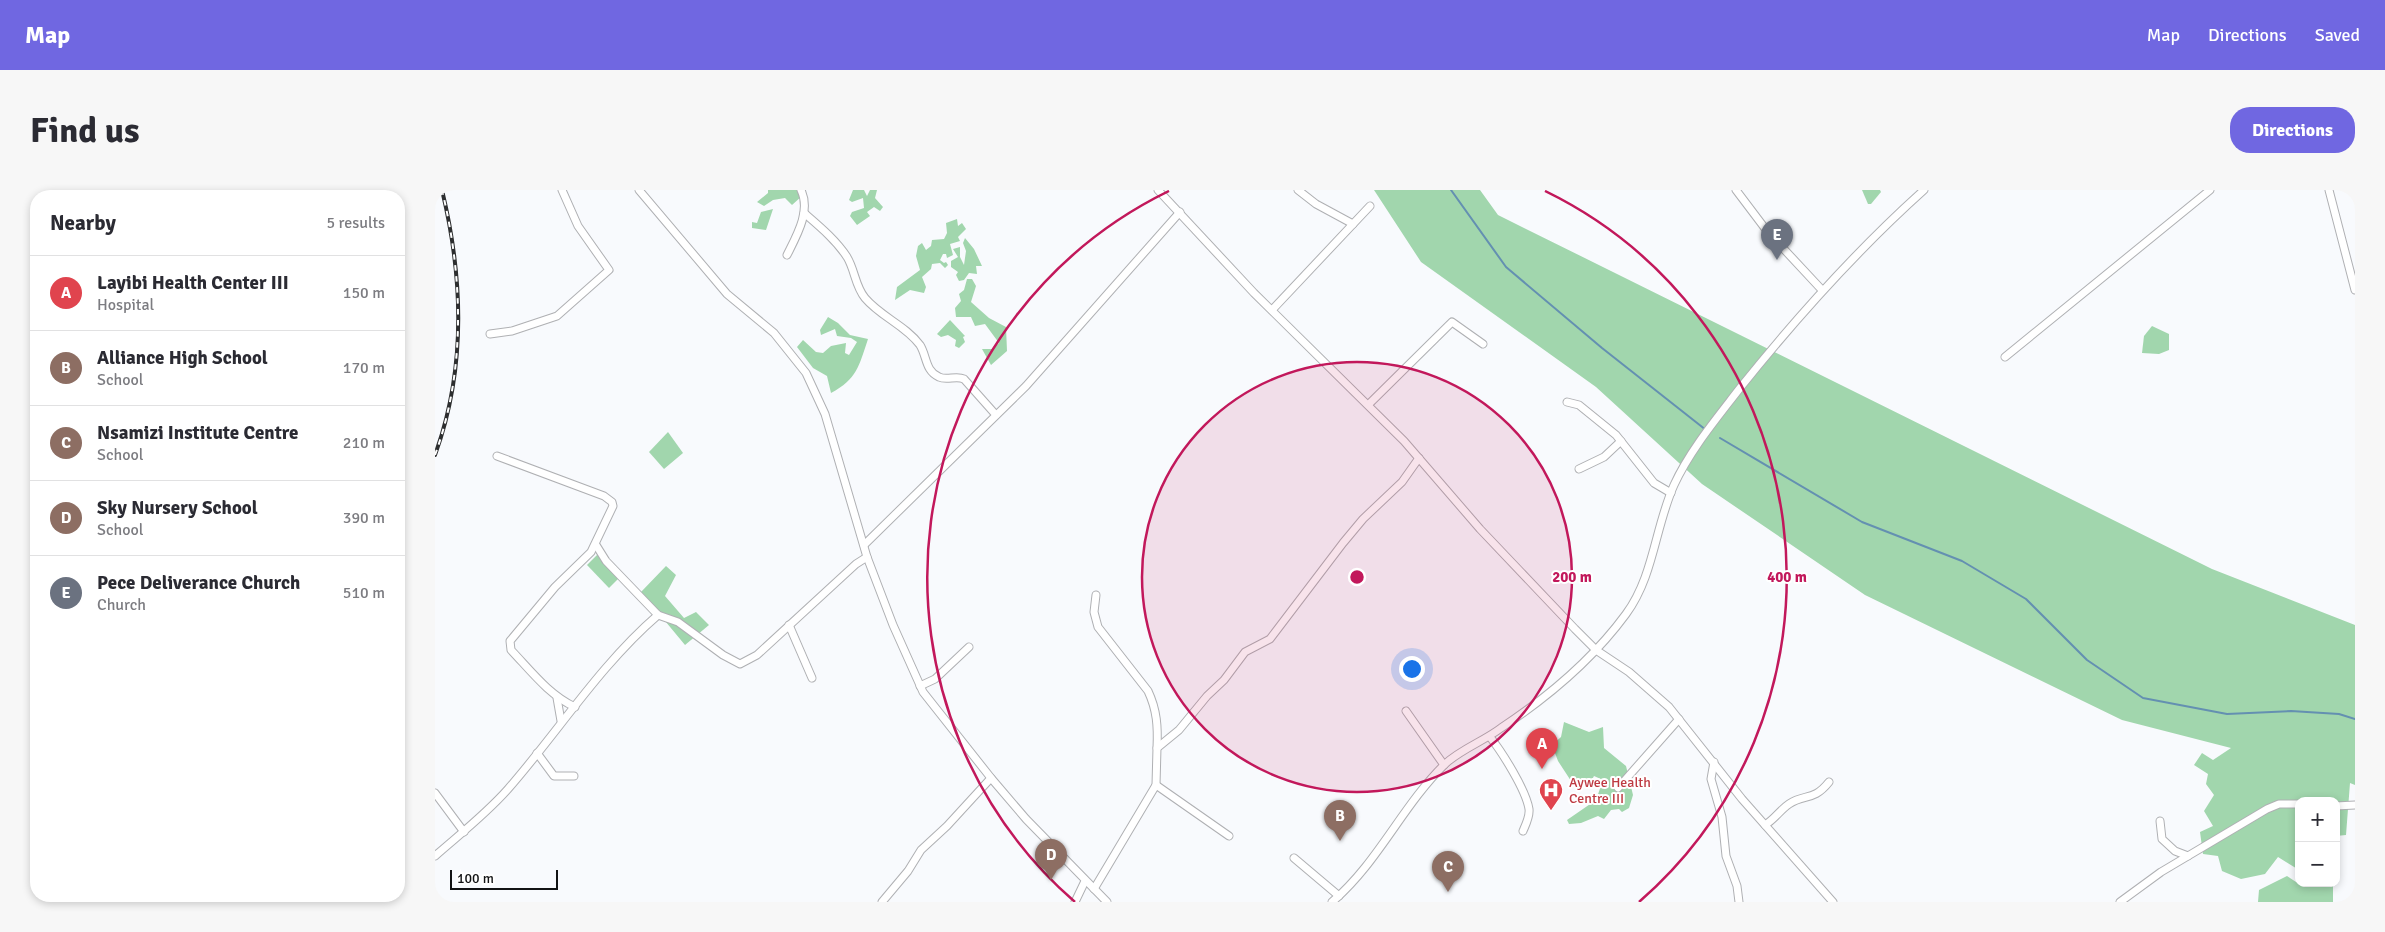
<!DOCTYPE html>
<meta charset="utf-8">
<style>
body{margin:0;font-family:Signika,sans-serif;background:#f7f7f7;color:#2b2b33}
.controls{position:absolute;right:15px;bottom:15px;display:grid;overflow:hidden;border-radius:10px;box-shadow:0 2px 8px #0003}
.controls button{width:45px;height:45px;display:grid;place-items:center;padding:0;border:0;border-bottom:1px solid #e1e1e2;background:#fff;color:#2b2b33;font:25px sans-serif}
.scale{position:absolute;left:15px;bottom:12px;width:108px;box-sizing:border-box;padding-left:5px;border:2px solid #121314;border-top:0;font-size:14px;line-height:18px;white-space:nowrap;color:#121314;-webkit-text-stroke:4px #fff;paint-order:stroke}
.you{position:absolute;left:976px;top:478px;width:18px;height:18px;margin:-12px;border:4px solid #fff;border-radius:50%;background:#1a73e8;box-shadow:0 0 0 8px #1a73e833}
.badge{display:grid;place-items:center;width:32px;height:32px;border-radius:50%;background:#7067e1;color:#fff;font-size:16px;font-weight:700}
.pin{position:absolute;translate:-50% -41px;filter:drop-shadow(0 1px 2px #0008)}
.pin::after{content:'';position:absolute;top:26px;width:18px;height:15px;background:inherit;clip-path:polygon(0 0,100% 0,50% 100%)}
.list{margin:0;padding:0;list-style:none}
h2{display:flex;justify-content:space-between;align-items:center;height:65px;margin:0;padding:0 20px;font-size:21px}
h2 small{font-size:16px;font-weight:400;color:#7c7c81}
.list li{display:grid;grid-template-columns:32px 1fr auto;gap:15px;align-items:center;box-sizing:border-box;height:75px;padding:0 20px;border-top:1px solid #e1e1e2}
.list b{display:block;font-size:19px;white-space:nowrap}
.list p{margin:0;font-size:16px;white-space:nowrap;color:#7c7c81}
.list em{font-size:16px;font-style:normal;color:#7c7c81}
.map{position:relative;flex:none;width:1920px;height:712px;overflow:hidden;border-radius:20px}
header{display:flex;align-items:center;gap:30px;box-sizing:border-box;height:70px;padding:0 25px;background:#7067e1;color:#fff}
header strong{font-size:24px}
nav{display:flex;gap:28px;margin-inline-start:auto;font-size:18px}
.intro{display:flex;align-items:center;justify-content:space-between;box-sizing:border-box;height:120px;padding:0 30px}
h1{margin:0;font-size:35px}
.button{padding:12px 22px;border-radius:20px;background:#7067e1;color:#fff;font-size:18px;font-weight:700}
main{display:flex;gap:30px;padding:0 30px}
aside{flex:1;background:#fff;border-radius:20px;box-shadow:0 2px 8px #0003}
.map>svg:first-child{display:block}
.green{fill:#a1d6ad}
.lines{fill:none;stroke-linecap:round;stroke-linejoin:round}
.stream{stroke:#6490b1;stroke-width:2}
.street-casing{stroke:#afb0b3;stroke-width:9}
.street{stroke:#fff;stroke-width:7}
.rail-casing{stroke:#2d2e2f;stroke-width:4}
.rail{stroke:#fff;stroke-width:2;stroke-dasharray:5.5;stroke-linecap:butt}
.ring{fill:none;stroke:#c2185b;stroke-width:2.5}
.labels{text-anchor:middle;stroke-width:4;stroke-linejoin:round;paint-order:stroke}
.health-label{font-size:14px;fill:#be3a42;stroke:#fff;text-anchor:start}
.centre{fill:#c2185b;stroke:#fff;stroke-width:2.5}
.ring-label{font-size:15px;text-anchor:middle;font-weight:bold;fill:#c2185b;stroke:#fff;stroke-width:4;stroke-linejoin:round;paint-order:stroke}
</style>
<header>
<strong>Map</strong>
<nav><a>Map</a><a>Directions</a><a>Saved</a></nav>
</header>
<div class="intro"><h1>Find us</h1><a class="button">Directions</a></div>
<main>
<aside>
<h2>Nearby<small>5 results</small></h2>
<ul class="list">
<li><span class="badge" style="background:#e0444e">A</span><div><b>Layibi Health Center III</b><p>Hospital</p></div><em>150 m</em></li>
<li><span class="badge" style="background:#8d6e63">B</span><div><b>Alliance High School</b><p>School</p></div><em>170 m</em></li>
<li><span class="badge" style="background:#8d6e63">C</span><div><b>Nsamizi Institute Centre</b><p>School</p></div><em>210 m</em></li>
<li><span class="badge" style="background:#8d6e63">D</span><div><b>Sky Nursery School</b><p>School</p></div><em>390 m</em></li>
<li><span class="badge" style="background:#6b7280">E</span><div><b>Pece Deliverance Church</b><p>Church</p></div><em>510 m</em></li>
</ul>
</aside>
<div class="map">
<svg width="1920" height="712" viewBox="0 0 1920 712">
<rect width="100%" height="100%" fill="#f8fafd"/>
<g class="green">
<path d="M333 0H365L367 6 357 15 350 8 338 10 329 16 322 12 333 3Z"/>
<path d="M418 0H429L432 6 435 0H442L440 8 448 17 445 21 439 17 432 22 435 26 422 35 415 26 417 22 429 18 428 8 417 12 414 10Z"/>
<path d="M939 0H1045L1063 25 1777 379 1920 435V595L1915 593 1911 645 1901 646V611H1864V680L1843 667 1830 684 1806 689 1787 681 1783 666 1768 664 1765 642 1778 636 1769 621 1779 605 1771 594 1773 584 1759 575 1767 563 1778 570 1796 558 1687 530 1430 405 1267 294 1161 197 986 72Z"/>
<path d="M1427 0H1445L1446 2 1436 14H1433Z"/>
<path d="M338 19 331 40 317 38V32L322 33 326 22Z"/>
<path d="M522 29 523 36 527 33 531 39 523 47 525 51 515 54 518 65 512 68 511 64H508L505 70 509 73 511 72 513 75 510 78 505 73 497 74 496 79 487 87 491 97 489 103 475 100 460 110 462 97 485 80 481 66 483 56 487 53 491 60 496 56 497 50 509 49 512 43 511 33Z"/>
<path d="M530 48 539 59 547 76H541L542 84 534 83 529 90 524 91 521 85 523 82 516 77V71L523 67 518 59 525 57V67L529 75 531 61 528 53Z"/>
<path d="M532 89H537L541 96 536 112 554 128 571 137 572 161 556 175 547 159H557L564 153 550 134 540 136 536 127H521L520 118 526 111 524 104 529 100Z"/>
<path d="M393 127 403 133 415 145 433 149C424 176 422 189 396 203L392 186 378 178 362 157 368 150 381 162 388 163 396 156 411 153 410 163 414 165 422 152 416 148 402 146 400 139 386 145 385 140Z"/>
<path d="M515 130 530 146 528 147 530 152 524 158 520 156 521 150 513 145 506 147 502 144Z"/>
<path d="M1717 136 1734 144V160L1724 164 1707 163 1709 146Z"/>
<path d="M233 242 248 263 229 279 214 262Z"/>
<path d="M164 363 186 386 174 398 152 375Z"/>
<path d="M231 376 241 385 230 406 249 428 261 422 274 435 250 455 206 402Z"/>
<path d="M1129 532 1154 542 1168 537 1169 558 1191 576 1198 605 1194 618 1187 622 1184 619 1176 620 1169 629 1163 626 1146 633 1134 634 1132 630 1161 610 1168 590 1159 586 1153 597 1138 594 1123 571 1117 555 1126 547Z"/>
<path d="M1852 686 1864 694 1896 693 1898 695V712H1823L1824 700Z"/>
</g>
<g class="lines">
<g class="stream">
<path d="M1016 0 1071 77 1167 158 1271 240"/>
<path d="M1285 248 1427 332 1527 371 1591 409 1652 470 1708 508 1792 524 1856 521 1904 524 1920 529"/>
</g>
<g class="street-casing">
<g id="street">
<path d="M204 0 292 104 339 143 371 183 390 224 432 367 458 435 488 502 556 588 591 629 672 712"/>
<path d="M723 0 819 103 969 251 1045 339 1140 439 1161 460 1194 482 1234 517 1307 609 1398 712"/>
<path d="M863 0 881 14 918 34"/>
<path d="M1301 0 1332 41 1387 100"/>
<path d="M1894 0 1920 100"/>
<path d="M369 23C384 36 401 50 412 67 420 80 420 96 430 108 446 127 470 135 485 155 492 166 490 181 504 187 512 191 521 185 529 189L561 225"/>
<path d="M352 65C362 45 376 21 366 0"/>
<path d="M837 120 935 16"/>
<path d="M55 144 77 141 122 126 174 80 143 36 127 0"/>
<path d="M1570 167 1775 0"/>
<path d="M1132 212 1144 215 1181 245 1219 293 1236 303"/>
<path d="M934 214 1017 132 1048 154"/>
<path d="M62 266 169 306 177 312 178 316 156 362 120 397 75 451 76 460C96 481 114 505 140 517"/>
<path d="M1144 279 1169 267 1186 251"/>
<path d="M161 355 171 371 223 425 243 432 288 465 305 474 322 465 421 374 432 367"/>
<path d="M429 355 591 196 745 22"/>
<path d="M661 405 659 422 663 437 713 501C722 520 723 537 722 558"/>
<path d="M354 435 377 488"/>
<path d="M485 496 500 489 534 457"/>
<path d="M122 508 126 531"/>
<path d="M971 521 1009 575"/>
<path d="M1055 547C1067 562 1091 600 1094 619 1095 626 1091 634 1088 641"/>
<path d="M102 563 119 586H139"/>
<path d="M1279 572 1276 589 1287 627 1291 666 1302 696 1304 712"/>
<path d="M721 595 794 646"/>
<path d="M1183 598 1244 529"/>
<path d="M0 603 29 642"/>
<path d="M1901 616 1920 615"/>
<path d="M1725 631 1727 649 1740 661 1753 666"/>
<path d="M1330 635C1340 629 1345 620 1354 614 1370 603 1378 612 1394 592"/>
<path d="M0 666C25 644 51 624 73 599 123 542 165 475 223 425"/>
<path d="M859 668 904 706"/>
<path d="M659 699 721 595 722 558 744 540 772 506 789 490 810 462 835 449 908 353 928 329 967 292 984 268"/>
<path d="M447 712 473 681 486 660 512 636 556 588"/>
<path d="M640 712 650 691"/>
<path d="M897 712C943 673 967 616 1010 574 1026 559 1049 551 1066 538 1113 507 1158 469 1191 424 1219 386 1220 337 1239 295 1255 260 1282 228 1305 198 1362 127 1421 61 1489 0"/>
<path d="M1685 712 1726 682 1832 619 1844 614H1864"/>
</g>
</g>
<use href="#street" class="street"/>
<g class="rail-casing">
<path id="rail" d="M0 265C31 180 28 87 7 0"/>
</g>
<use href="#rail" class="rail"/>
</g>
<circle cx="922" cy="387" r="215" fill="#c2185b" fill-opacity=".12"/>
<g class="ring">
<circle cx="922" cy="387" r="215"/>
<path d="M640 712A430 430 0 0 1 734 1M1110 1A430 430 0 0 1 1204 712"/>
</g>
<defs>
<g id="hospital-pin" transform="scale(1.25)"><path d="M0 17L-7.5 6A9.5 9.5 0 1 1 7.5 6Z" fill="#e0444e" stroke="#fff"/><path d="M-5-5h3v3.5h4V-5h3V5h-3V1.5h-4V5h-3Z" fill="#fff"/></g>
</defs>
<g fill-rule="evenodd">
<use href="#hospital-pin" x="1116" y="600"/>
</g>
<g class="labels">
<g class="health-label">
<text x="1134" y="597">Aywee Health<tspan x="1134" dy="16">Centre III</tspan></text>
</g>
</g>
<circle cx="922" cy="387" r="8" class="centre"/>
<g class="ring-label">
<text x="1137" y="392">200 m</text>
<text x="1352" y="392">400 m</text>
</g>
</svg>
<div class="controls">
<button>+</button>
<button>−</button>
</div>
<div class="scale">100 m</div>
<div class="you"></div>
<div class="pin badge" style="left:1107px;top:579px;background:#e0444e">A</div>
<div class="pin badge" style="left:905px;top:651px;background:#8d6e63">B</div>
<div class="pin badge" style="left:1013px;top:702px;background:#8d6e63">C</div>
<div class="pin badge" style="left:616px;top:690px;background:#8d6e63">D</div>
<div class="pin badge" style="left:1342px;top:70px;background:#6b7280">E</div>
</div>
</main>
